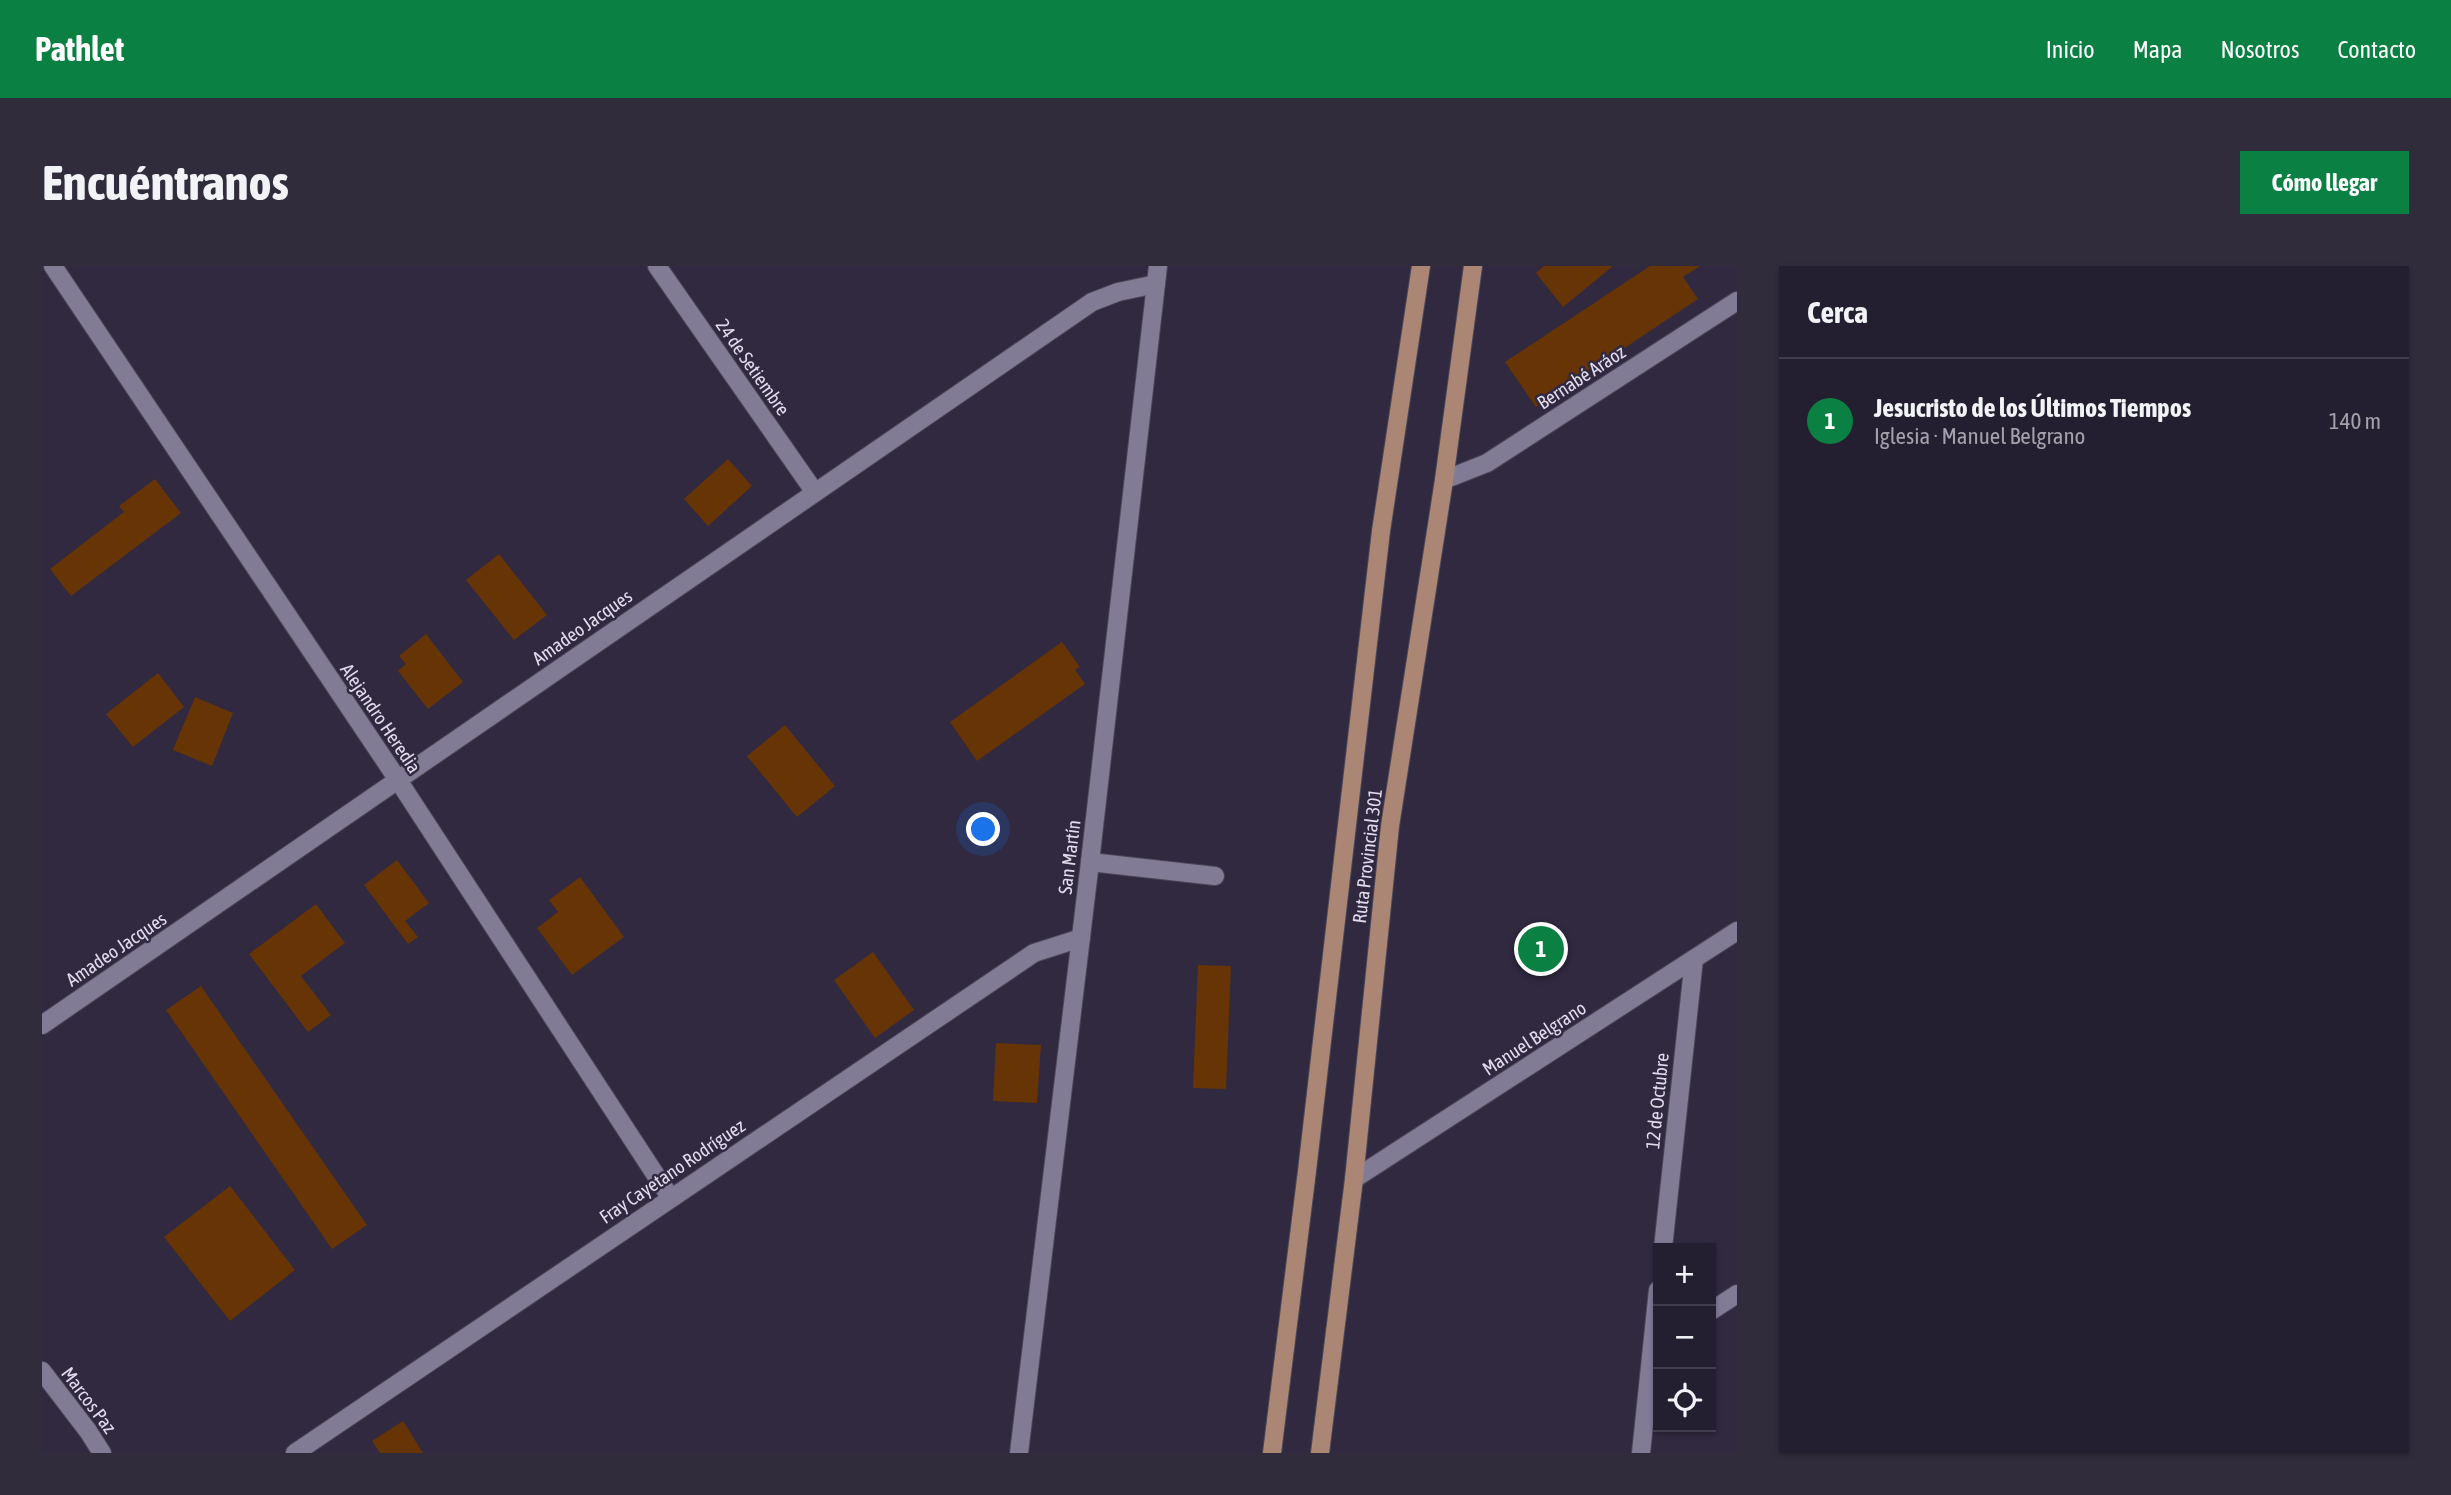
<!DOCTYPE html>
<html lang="es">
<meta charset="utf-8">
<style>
body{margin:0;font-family:"Asap Condensed",sans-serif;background:#302c3c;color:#f1f3f6}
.controls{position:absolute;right:21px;bottom:21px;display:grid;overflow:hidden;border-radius:0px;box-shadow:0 2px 5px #0004}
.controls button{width:63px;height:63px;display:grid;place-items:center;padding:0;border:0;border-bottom:2px solid #413d4c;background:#241f30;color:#f1f3f6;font:35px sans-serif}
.you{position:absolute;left:942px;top:564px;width:24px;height:24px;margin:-18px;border:5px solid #fff;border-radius:50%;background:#1a73e8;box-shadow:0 0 0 10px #1a73e833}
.badge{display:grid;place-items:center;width:46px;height:46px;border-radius:50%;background:#0b8043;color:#fff;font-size:23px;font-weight:700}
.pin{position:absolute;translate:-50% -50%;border:4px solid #fff;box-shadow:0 2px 7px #0006}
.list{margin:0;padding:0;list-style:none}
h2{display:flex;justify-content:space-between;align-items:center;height:91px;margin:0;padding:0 28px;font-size:30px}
h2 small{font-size:23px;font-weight:400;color:#a3a2ab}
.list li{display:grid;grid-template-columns:46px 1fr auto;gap:21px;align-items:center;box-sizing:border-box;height:126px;padding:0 28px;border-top:2px solid #413d4c}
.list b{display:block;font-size:26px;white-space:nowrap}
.list p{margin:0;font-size:23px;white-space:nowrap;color:#a3a2ab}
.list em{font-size:23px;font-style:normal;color:#a3a2ab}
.icon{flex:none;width:38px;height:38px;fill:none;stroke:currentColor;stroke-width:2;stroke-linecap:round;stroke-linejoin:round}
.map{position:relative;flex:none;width:1695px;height:1187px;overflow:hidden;border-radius:0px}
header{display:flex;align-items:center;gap:42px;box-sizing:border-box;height:98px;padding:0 35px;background:#0b8043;color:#fff}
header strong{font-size:33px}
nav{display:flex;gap:38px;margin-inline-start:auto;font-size:24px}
.intro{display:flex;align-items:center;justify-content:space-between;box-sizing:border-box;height:168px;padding:0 42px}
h1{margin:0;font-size:49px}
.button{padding:18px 32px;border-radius:0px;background:#0b8043;color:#fff;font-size:24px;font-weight:700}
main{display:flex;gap:42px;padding:0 42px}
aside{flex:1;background:#241f30;border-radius:0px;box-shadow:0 2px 5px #0004}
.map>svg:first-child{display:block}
.building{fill:#673406}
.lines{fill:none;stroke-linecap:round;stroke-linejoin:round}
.minor-casing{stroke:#4c4759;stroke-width:20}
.primary-casing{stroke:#4c4759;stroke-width:20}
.minor{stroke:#827b96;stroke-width:18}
.primary{stroke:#ac8674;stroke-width:18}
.labels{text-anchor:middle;stroke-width:5;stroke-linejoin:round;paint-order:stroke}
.street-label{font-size:19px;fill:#e0dceb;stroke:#302940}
</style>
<header>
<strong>Pathlet</strong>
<nav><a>Inicio</a><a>Mapa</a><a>Nosotros</a><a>Contacto</a></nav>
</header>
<div class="intro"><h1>Encuéntranos</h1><a class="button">Cómo llegar</a></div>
<main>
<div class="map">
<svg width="1695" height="1187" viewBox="0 0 1695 1187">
<rect width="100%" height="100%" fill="#302940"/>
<g class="building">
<path d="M1502 0H1571L1521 41 1494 7Z"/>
<path d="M1608 0H1658L1641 11 1656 33 1494 141 1463 96Z"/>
<path d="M686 193 710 220 666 260 642 233Z"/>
<path d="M113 213 139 247 29 330 8 303 82 246 77 240Z"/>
<path d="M457 288 505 349 472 374 424 314Z"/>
<path d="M384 368 421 416 386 443 356 405 364 398 357 390Z"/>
<path d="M1020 376 1038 401 1033 404 1043 418 935 495 908 456Z"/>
<path d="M116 407 142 441 91 481 64 448Z"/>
<path d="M153 431 191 447 170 500 131 484Z"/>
<path d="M743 459 793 520 755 551 705 490Z"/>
<path d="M355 594 387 637 363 655 376 671 366 678 322 619Z"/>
<path d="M538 611 582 671 530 709 495 662 516 646 507 634Z"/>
<path d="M274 638 303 677 259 710 289 749 266 766 207 688Z"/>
<path d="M831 686 872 744 833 772 792 714Z"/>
<path d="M1156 699 1189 700 1184 823 1151 822Z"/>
<path d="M159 720 325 959 290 983 124 744Z"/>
<path d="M954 777 999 779 995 837 951 835Z"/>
<path d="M188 920 253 1004 188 1055 122 971Z"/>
<path d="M361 1155 381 1187H338L330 1175Z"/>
</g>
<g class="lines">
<g class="minor-casing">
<g id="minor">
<path d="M11 0 356 514 628 931"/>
<path d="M615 0 772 225"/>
<path d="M1402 214 1445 197 1695 35"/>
<path d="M1048 596 1173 610"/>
<path d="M0 759 1050 36 1076 26 1114 18"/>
<path d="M1312 913 1695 665"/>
<path d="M1621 982 1652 693"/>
<path d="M1669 1045 1695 1028"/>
<path d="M0 1105 46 1165 60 1187"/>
<path d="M253 1187 992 687 1039 672"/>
<path d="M977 1187 1048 596 1116 0"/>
<path d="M1599 1187 1616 1024"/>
</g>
</g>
<g class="primary-casing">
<g id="primary">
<path d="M1230 1187 1265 905 1339 265 1379 0"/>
<path d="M1278 1187 1312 913 1348 560 1402 214 1431 0"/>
</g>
</g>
<use href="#minor" class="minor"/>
<use href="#primary" class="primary"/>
</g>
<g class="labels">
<g class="street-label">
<text transform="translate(711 101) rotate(55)" y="7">24 de Setiembre</text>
<text transform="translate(1539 111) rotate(-33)" y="7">Bernabé Aráoz</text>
<text transform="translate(540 361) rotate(-35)" y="7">Amadeo Jacques</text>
<text transform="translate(339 452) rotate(56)" y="7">Alejandro Heredia</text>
<text transform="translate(1325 590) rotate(-83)" y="7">Ruta Provincial 301</text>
<text transform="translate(1027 591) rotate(-83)" y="7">San Martín</text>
<text transform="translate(74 683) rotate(-34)" y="7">Amadeo Jacques</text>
<text transform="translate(1492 772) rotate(-33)" y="7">Manuel Belgrano</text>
<text transform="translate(1615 835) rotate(-84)" y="7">12 de Octubre</text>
<text transform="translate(630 905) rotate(-34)" y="7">Fray Cayetano Rodríguez</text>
<text transform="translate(47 1134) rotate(53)" y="7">Marcos Paz</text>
</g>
</g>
</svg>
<div class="controls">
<button>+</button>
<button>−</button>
<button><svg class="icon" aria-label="locate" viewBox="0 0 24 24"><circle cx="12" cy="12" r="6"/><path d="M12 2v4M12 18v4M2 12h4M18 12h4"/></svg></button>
</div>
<div class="you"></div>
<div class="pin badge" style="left:1499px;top:683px">1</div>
</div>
<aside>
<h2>Cerca<small></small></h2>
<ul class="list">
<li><span class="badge">1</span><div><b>Jesucristo de los Últimos Tiempos</b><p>Iglesia · Manuel Belgrano</p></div><em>140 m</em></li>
</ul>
</aside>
</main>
